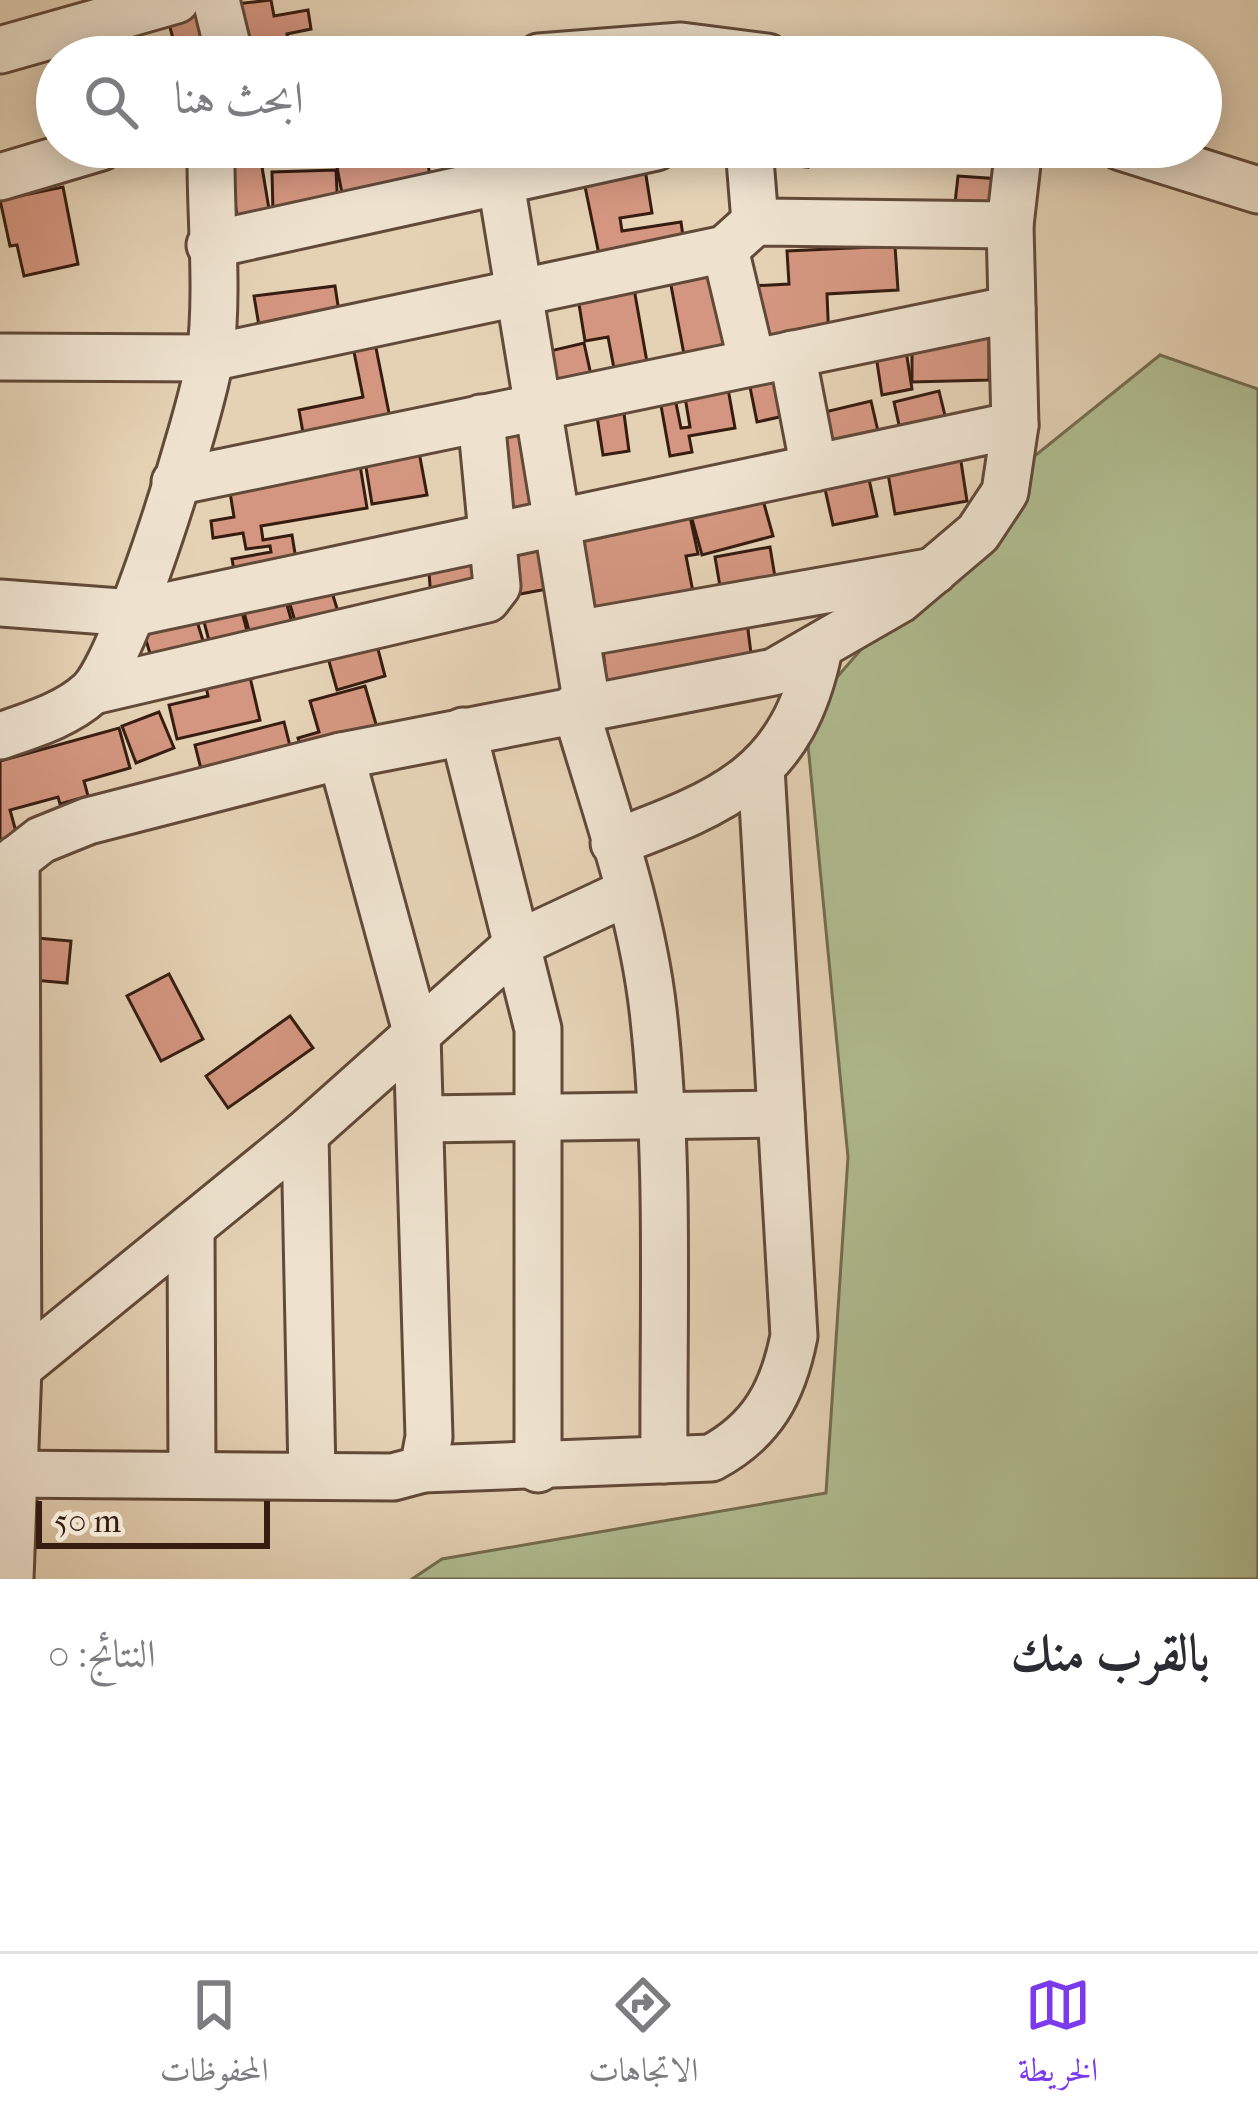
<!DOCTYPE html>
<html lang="ar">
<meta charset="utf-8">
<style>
body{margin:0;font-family:"IM FELL French Canon",Amiri,serif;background:#f7f7f7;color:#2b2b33;direction:rtl}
.scale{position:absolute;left:36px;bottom:30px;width:234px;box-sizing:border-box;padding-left:12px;border:6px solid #371d10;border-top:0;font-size:33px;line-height:42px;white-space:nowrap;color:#371d10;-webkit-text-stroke:9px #eee2cf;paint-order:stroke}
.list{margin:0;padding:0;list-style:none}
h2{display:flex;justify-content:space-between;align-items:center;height:156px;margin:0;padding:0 48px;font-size:51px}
h2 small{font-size:39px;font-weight:400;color:#7c7c81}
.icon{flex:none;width:66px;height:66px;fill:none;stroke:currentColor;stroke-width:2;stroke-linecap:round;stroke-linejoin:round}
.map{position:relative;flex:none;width:1258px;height:1579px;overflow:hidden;direction:ltr}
.search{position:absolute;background:#fff;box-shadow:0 6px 30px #0003;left:36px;right:36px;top:36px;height:132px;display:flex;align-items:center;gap:30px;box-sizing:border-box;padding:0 42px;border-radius:66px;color:#7c7c81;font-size:45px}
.sheet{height:372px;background:#fff}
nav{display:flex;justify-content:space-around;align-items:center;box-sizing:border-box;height:168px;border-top:3px solid #e1e1e2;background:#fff;font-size:33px;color:#7c7c81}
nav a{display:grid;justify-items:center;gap:6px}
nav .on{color:#7c3aed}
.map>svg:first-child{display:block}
.green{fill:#b0bd91;stroke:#746d50;stroke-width:3}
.building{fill:#d49680;stroke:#371d10;stroke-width:3}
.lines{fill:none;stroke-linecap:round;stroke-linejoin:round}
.minor-casing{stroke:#624a39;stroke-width:51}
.minor{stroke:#eee2cf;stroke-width:45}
</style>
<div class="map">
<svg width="1258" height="1579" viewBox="0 0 1258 1579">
<rect width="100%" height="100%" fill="#e5d2b5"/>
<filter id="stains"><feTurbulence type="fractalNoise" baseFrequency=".00167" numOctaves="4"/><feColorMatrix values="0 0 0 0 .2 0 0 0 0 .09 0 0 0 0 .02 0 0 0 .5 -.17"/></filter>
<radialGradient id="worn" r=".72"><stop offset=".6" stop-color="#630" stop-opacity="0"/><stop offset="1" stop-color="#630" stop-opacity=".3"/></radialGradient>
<path class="green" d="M1160 355 1258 389V1579H412L442 1559 826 1493 848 1157 805 714 1016 471Z"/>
<g class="building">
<path d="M271 0 274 16 308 10 311 29 287 34 291 57H246L235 4Z"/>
<path d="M210 9 223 57H197L196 52 178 57 168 20Z"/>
<path d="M225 147H373V148L262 167 271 221 239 226Z"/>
<path d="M400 147H425L432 187 344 204 337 167 379 159 380 166 403 162Z"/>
<path d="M763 147H809L808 167 762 163Z"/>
<path d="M644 163 652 213 620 218 622 231 681 222 685 251 601 264 582 172Z"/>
<path d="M336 170 338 211 273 213 272 172Z"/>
<path d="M958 176 1000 179 997 216 954 212Z"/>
<path d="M63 187 78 264 24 276 17 245 10 246 0 200Z"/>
<path d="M895 246 898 290 827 294 829 342 755 345 752 286 789 284 787 251Z"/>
<path d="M716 266 735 361 687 370 669 275Z"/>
<path d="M633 283 650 379 617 384 608 337 585 341 577 292Z"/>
<path d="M335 286 341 325 261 338 254 296Z"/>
<path d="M989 335V380L912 382V336Z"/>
<path d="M375 343 393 433 306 450 299 410 363 397 353 347Z"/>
<path d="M584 343 594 389 547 400 537 354Z"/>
<path d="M905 344 912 389 882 395 875 349Z"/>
<path d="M779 375 788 415 757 422 749 382Z"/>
<path d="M727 383 735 428 689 436 692 452 670 456 660 400 675 398 681 428 690 427 684 391Z"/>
<path d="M939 391 949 432 903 443 894 402Z"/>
<path d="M871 401 881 444 822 458 812 415Z"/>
<path d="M623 406 629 451 603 455 596 410Z"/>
<path d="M536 421 552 517 504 526 487 430Z"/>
<path d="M419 452 427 495 372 504 365 461Z"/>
<path d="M960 455 967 501 895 514 887 468Z"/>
<path d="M360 465 367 508 261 526 263 540 292 535 298 572 236 582 232 559 271 552 270 546 246 549 243 533 213 538 211 521 234 517 229 486Z"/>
<path d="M867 470 877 516 833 525 823 480Z"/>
<path d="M761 493 773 536 702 555 690 512Z"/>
<path d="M689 512 698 554 686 556 695 602 582 624 566 536Z"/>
<path d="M556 544 563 586 515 595 507 552Z"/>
<path d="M770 547 777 589 722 598 715 557Z"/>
<path d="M480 556 483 594 431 598 428 560Z"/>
<path d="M330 586 340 618 298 631 288 598Z"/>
<path d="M285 598 295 633 253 645 243 609Z"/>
<path d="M241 608 251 646 213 656 203 618Z"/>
<path d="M196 618 208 657 156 673 144 634Z"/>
<path d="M747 622 753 669 607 687 602 640Z"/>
<path d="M374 634 385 676 337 690 325 647Z"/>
<path d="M249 673 260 720 177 739 169 705 208 696 205 682Z"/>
<path d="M365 686 378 731 303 753 298 738 319 732 310 701Z"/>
<path d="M159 712 174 748 136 763 122 726Z"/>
<path d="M284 722 293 758 204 781 195 745Z"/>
<path d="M119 728 130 768 84 781 88 796 60 804 58 797 10 810 18 839 0 844V761Z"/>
<path d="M37 938 71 941 67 983 33 980Z"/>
<path d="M169 974 203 1039 161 1061 127 996Z"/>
<path d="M290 1016 313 1048 228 1108 206 1076Z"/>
</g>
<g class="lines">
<g class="minor-casing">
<g id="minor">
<path d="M216 0 230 57"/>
<path d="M0 50 176 0"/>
<path d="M539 57 681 46 767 57"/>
<path d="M495 147 587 705"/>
<path d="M749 147 755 222"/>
<path d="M1121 147 1258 190"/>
<path d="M0 177 101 147"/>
<path d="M210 245 656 147"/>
<path d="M725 249 752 362"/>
<path d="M792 354 814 468"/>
<path d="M0 357 210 358 725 249 755 222 1010 225"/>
<path d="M175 482 1012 309"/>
<path d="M0 603 133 613 1015 425 1010 225 1019 147"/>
<path d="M576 634 934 571"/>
<path d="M93 691 487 599 497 586 481 418"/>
<path d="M575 707C604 806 641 907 653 1010 670 1158 663 1311 664 1460"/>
<path d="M463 731 538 1029V1469"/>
<path d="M0 736C31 725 66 715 90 693 125 663 202 411 210 358 219 290 210 215 211 147"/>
<path d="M614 843C725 801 793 776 819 649"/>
<path d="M0 872 41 840 88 821 341 756 774 672 899 600 978 533 1005 492 1015 425"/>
<path d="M422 1119 781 1114"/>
<path d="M305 1134 312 1475"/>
<path d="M191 1227 192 1472"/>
<path d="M18 1368 305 1134 519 943 628 892"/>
<path d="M423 1469 711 1458C762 1431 783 1392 794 1336L761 768"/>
<path d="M0 1474 393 1477 423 1469 429 1437 417 1035 341 756"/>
<path d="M10 1579 18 1368 16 859"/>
</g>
</g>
<use href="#minor" class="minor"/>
</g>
<rect width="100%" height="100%" filter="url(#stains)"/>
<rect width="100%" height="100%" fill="url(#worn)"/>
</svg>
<div class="scale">50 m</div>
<div class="search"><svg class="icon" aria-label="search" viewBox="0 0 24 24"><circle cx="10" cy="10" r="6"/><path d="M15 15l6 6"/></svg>ابحث هنا</div>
</div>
<section class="sheet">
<h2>بالقرب منك<small>النتائج: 0</small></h2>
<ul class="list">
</ul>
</section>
<nav>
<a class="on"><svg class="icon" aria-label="map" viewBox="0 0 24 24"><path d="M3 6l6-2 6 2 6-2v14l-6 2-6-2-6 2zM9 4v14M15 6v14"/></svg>الخريطة</a>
<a><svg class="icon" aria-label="directions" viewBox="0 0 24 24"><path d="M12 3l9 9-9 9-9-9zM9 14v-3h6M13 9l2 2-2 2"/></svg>الاتجاهات</a>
<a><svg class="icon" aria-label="saved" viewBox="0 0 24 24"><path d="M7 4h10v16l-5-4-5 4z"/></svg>المحفوظات</a>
</nav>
